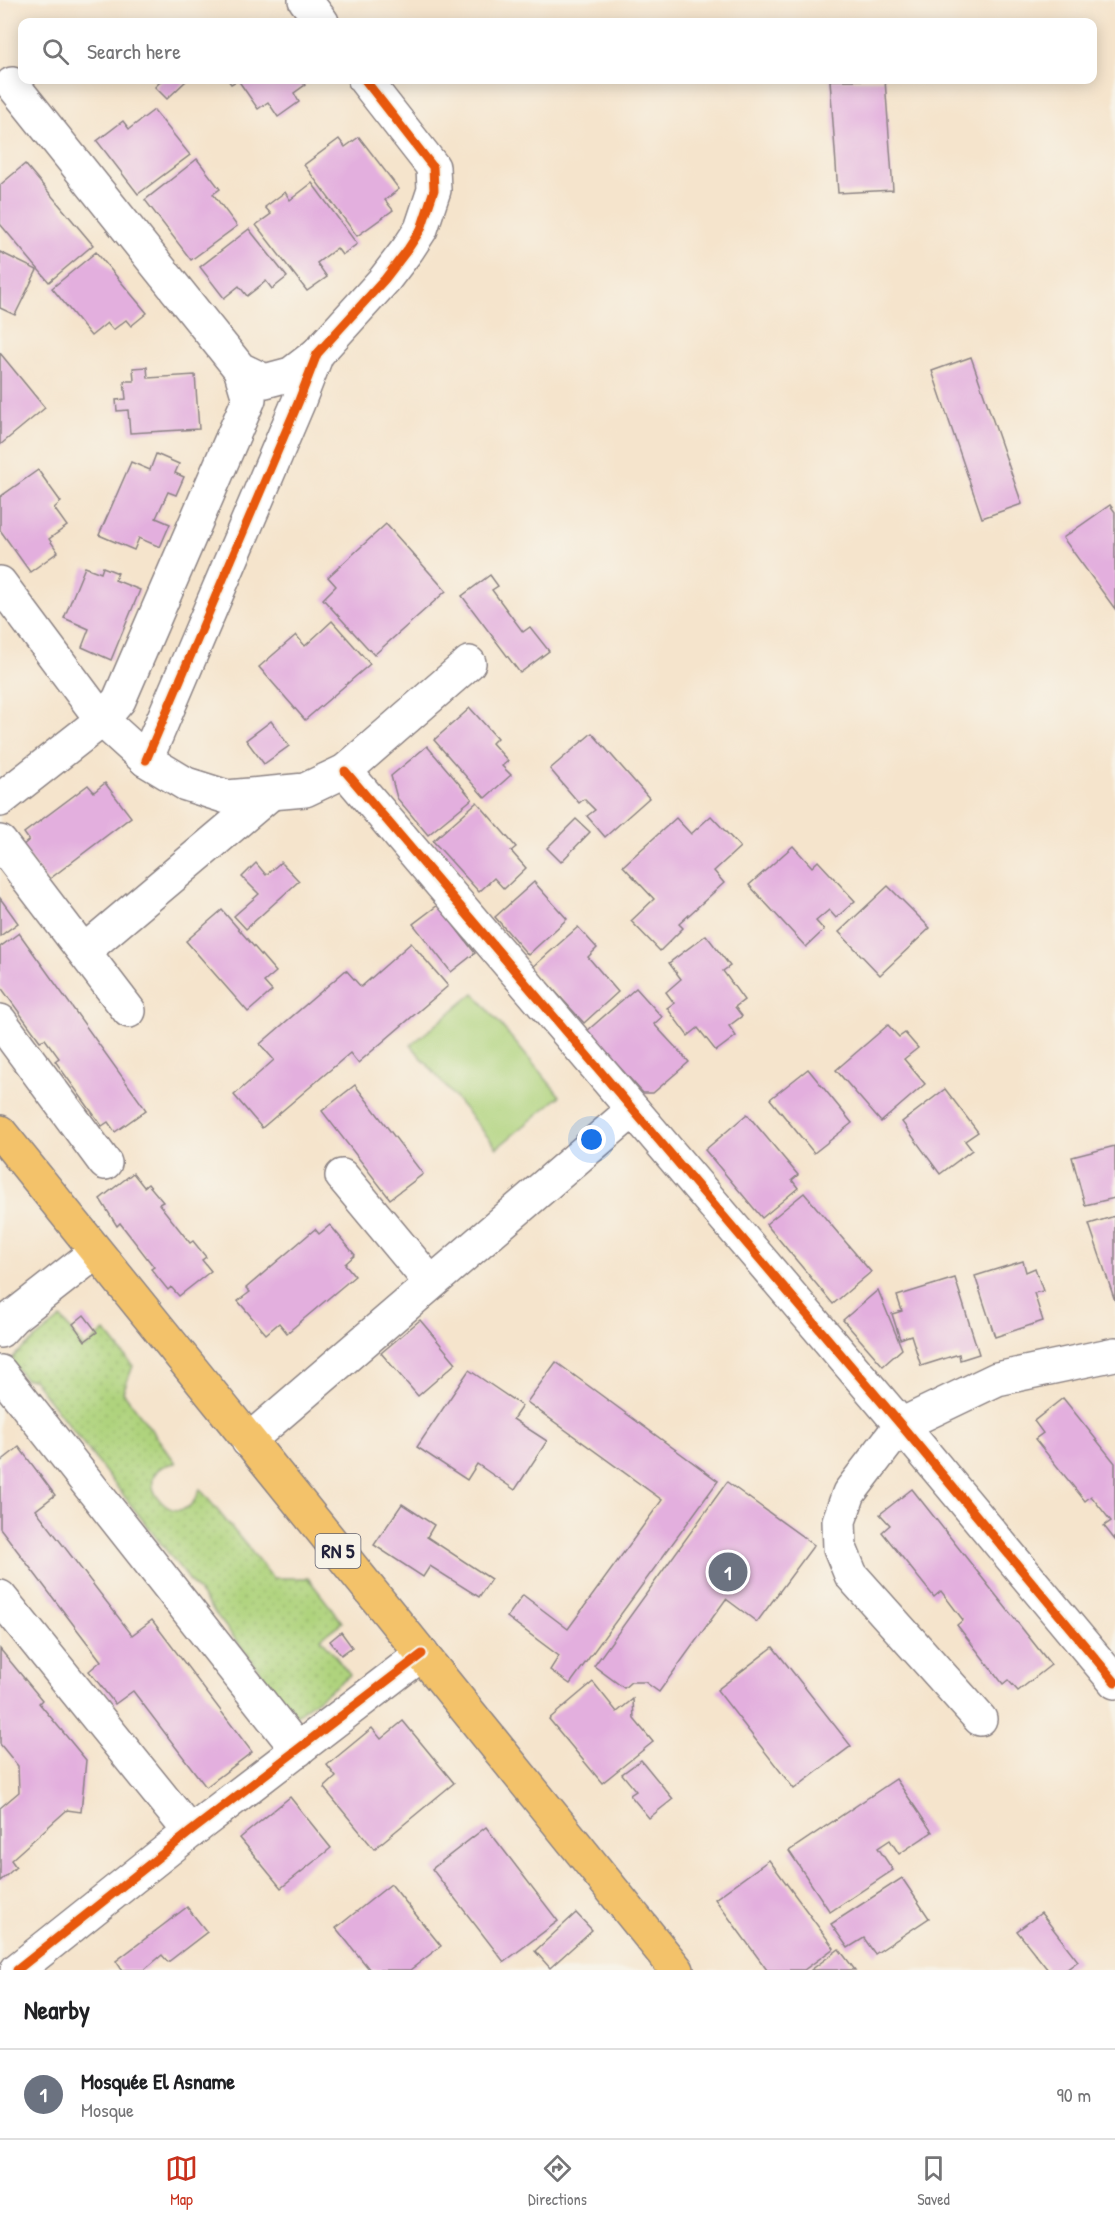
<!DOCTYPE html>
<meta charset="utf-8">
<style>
body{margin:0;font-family:"Patrick Hand",sans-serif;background:#f6f6f6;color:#202124}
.you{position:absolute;left:592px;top:1140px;width:21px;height:21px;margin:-15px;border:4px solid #fff;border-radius:50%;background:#1a73e8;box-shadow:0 0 0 9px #1a73e833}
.badge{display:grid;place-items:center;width:39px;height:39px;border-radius:50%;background:#c8321e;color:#fff;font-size:20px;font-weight:700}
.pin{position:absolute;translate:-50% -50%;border:3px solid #fff;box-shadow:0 2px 6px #0006}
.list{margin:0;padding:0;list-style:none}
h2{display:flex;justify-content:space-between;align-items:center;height:78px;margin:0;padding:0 24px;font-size:26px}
h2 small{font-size:20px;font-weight:400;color:#757577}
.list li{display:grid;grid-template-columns:39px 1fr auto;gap:18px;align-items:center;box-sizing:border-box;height:90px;padding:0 24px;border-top:2px solid #e0e0e0}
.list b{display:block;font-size:22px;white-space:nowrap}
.list p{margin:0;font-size:20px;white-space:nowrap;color:#757577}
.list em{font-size:20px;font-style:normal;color:#757577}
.icon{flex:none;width:33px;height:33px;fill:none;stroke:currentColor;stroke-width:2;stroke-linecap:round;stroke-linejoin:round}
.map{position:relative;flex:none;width:1115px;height:1970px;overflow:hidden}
.search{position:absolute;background:#fff;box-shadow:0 3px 15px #0003;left:18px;right:18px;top:18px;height:66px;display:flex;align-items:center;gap:15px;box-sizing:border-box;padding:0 21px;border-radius:12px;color:#757577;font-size:22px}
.sheet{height:168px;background:#fff}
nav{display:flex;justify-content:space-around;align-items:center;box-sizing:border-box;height:84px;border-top:2px solid #e0e0e0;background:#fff;font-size:16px;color:#757577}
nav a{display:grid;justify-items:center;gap:3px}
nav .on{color:#c8321e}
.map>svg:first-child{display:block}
.grass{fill:#afd37d;stroke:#687a5c;stroke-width:1.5}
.garden{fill:url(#garden-dots);stroke:#687a5c;stroke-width:1.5}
.building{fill:#e3afde}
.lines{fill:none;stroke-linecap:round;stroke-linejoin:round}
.minor-casing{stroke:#8c8384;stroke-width:36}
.major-casing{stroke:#8c8384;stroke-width:36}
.minor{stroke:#fff;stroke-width:33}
.major{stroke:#f3c26a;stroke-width:33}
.cycleway-casing{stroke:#f7f3e8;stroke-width:13}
.cycleway{stroke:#e8590c;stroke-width:9}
.labels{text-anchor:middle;stroke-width:5;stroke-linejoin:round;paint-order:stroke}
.shield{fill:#f7f3e8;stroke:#62616f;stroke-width:1.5}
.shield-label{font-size:20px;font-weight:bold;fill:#22223b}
</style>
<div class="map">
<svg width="1115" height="1970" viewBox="0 0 1115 1970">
<defs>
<pattern id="garden-dots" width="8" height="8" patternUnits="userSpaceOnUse" patternTransform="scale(1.5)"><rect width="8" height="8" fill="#afd37d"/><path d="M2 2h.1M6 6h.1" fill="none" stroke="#96b56d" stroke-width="1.8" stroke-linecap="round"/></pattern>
</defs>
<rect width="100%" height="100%" fill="#f7f3e8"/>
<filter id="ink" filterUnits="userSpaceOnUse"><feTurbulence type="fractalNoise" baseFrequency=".0167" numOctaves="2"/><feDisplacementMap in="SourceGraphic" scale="12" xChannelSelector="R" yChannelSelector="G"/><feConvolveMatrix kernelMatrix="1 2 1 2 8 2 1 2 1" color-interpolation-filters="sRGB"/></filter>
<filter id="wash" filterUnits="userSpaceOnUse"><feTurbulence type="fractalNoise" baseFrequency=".008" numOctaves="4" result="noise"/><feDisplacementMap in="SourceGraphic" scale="24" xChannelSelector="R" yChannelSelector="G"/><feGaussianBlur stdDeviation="1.35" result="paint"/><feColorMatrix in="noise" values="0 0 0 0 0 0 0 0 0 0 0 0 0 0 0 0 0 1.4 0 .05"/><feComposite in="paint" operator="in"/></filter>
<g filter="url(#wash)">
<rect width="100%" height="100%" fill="#f5e4cc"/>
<path class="grass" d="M474 993 560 1096 497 1148 411 1045Z"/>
<path class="garden" d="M61 1318 84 1348 105 1331 133 1366 123 1392 176 1463C120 1469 180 1546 200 1489L273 1578H308L342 1622 321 1638 350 1675 295 1716 33 1379H25L11 1361 15 1355Z"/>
<g id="blocks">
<g class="building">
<path d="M162 80H187L167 99 155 87Z"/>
<path d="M228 80H301L305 85 294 93 299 102 278 117 268 102 258 109 238 80 231 84Z"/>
<path d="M830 80H885L893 190 838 193Z"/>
<path d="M154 110 190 155 138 194 97 141 123 121 129 129Z"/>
<path d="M359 137 399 189 385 200 393 210 357 236 304 165 339 139 345 147Z"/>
<path d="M197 159 220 189 213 194 237 226 191 260 145 200Z"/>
<path d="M25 164 93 245 49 282 0 224V185Z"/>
<path d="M312 183 357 244 342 255 337 248 317 263 327 277 307 291 256 225 271 214 265 207 285 192 290 200Z"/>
<path d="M249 229 287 277 272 289 266 281 247 296 239 286 224 298 200 267Z"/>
<path d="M0 252 37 270 15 315 0 308Z"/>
<path d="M96 252 147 313 131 326 126 320 113 330 107 323 91 336 52 288Z"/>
<path d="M0 353 45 408 0 445Z"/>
<path d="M971 357 1022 504 982 518 932 371Z"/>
<path d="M147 367 148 378 195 375 199 429 130 433 128 410 117 411 116 400 126 399 124 381H134L133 368Z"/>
<path d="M156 454 179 464 175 473 184 477 176 495 168 492 156 518 170 524 160 547 139 538 134 550 99 535 131 462 150 470Z"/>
<path d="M38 470 61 502 54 508 67 526 49 539 58 552 30 572 0 530V497Z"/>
<path d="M1110 505 1115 512V609L1063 538Z"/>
<path d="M386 524 446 591 374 655 323 599 336 586 328 577Z"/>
<path d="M85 567 101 573 103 567 118 573 115 580 140 590 111 660 82 647 89 629 64 618Z"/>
<path d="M490 575 498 586 492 590 523 632 530 627 549 651 520 673 462 596Z"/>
<path d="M332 621 370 664 305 720 259 667 296 635 305 646Z"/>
<path d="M470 708 497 738 492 743 508 761 502 766 511 775 485 798 434 740Z"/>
<path d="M271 721 289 746 264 764 246 740Z"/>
<path d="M592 733 649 798 605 837 587 816 595 810 584 799 579 803 550 769Z"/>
<path d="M427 746 472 799 428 835 397 798 391 776Z"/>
<path d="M105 783 131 817 47 881 21 847 29 840 24 833 88 785 94 792Z"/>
<path d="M477 802 516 847 511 851 526 868 504 889 494 878 479 892 433 841Z"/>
<path d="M711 816 740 847 714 871 724 883 679 924 683 928 660 951 631 921 654 899 623 866 676 818 691 834Z"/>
<path d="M576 819 590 832 561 862 547 848Z"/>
<path d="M793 846 812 867 818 861 855 901 836 918 829 910 816 921 824 930 806 947 749 885Z"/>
<path d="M281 862 299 881 246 929 234 916 259 894 242 877 256 863 266 875Z"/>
<path d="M534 882 567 919 528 955 495 917Z"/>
<path d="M888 886 930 928 880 975 839 932Z"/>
<path d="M0 898 18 923 0 936Z"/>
<path d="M438 905 475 953 451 972 413 924Z"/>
<path d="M222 910 276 972 264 982 272 991 248 1012 186 941Z"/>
<path d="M578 927 597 948 588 957 618 992 584 1023 533 967Z"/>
<path d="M19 933 146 1110 115 1132 108 1122 102 1126 55 1061 59 1058 45 1039 40 1041 0 986V947Z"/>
<path d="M706 935 730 966 723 971 744 1000 735 1007 742 1016 729 1026 736 1036 716 1051 698 1028 688 1036 667 1008 674 1003 666 992 681 979 669 963Z"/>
<path d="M411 943 448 986 358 1063 350 1053 262 1128 234 1095 274 1060 260 1044 346 970 361 987Z"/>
<path d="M636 988 662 1017 654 1024 689 1062 653 1093H643L587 1031Z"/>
<path d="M888 1025 899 1037 905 1033 918 1048 904 1059 925 1084 881 1122 836 1070Z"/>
<path d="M808 1069 852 1123 814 1153 770 1099Z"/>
<path d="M355 1085 423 1174 390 1199 322 1111Z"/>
<path d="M945 1089 978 1132 965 1141 972 1150 940 1174 902 1122Z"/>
<path d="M747 1114 798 1175 792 1180 798 1188 762 1218 705 1150Z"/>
<path d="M1115 1146V1198L1085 1205 1072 1157Z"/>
<path d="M133 1173 144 1187 148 1184 163 1202 159 1204 190 1243 193 1241 206 1257 202 1260 211 1271 179 1296 171 1287 168 1290 151 1269 154 1267 120 1223 117 1226 100 1199Z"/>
<path d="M804 1193 871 1272 833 1304 766 1224Z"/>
<path d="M1115 1216V1301L1089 1224Z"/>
<path d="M330 1225 355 1255 345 1264 355 1276 287 1333 279 1323 266 1334 238 1301 250 1292 246 1288 315 1229 319 1234Z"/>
<path d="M1023 1261 1026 1272 1035 1268 1043 1291 1034 1293 1043 1321 995 1337 975 1276Z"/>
<path d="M955 1278 979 1354 960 1360 959 1354 921 1366 911 1335 900 1339 892 1314 902 1311 897 1296Z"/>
<path d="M878 1290 902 1349 883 1366 843 1320Z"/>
<path d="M84 1315 97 1332 85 1341 73 1324Z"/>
<path d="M420 1320 456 1363 418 1396 381 1353Z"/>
<path d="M556 1362 718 1481 570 1684 550 1670 559 1656 507 1617 523 1595 568 1629 662 1500 527 1402Z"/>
<path d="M469 1370 522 1406 513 1419 547 1441 515 1490 477 1464 467 1480 417 1447Z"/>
<path d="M1063 1398 1115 1463V1540L1104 1526 1111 1521 1091 1496 1085 1501 1035 1439 1043 1433 1034 1421Z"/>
<path d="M19 1447 55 1495 36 1510 132 1635 152 1620 252 1752 206 1787 133 1691 115 1704 89 1671 101 1661 0 1528V1462Z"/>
<path d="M727 1482 814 1545 757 1622 726 1599 659 1692 645 1682H631L624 1688 594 1666Z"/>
<path d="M912 1489 1051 1665 1018 1691 1008 1680 1003 1684 957 1625 963 1620 941 1591 934 1597 882 1532 890 1525 880 1514Z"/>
<path d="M402 1504 434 1525 427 1537 491 1579 479 1597 430 1566 423 1577 374 1545Z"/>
<path d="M341 1632 352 1647 341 1655 330 1641Z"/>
<path d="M773 1647 851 1746 794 1789 717 1690Z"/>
<path d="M0 1649 42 1700 39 1703 86 1760 81 1812 67 1810 11 1860 16 1867 0 1881V1808L19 1792 18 1766 0 1744Z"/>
<path d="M593 1682 617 1712 633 1699 634 1719 653 1742 602 1783 549 1719Z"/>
<path d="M403 1721 454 1783 374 1849 324 1788 336 1777 327 1765 372 1728 381 1739Z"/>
<path d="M641 1760 673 1799 649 1818 630 1795 636 1791 622 1774Z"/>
<path d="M896 1779 932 1832 899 1854 890 1840 878 1848 893 1870 830 1912 789 1851Z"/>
<path d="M290 1797 331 1848 281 1888 240 1838Z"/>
<path d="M486 1827 558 1921 504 1962 432 1869Z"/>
<path d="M769 1860 834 1948 804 1970H767L715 1899Z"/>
<path d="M902 1878 929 1918 875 1954 864 1938 848 1948 831 1924Z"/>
<path d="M391 1884 441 1946 410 1970H370L336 1928Z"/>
<path d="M187 1907 207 1932 168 1962 162 1955 144 1970H122L116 1961Z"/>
<path d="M576 1913 592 1930 550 1968 535 1951Z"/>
<path d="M1041 1913 1078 1961 1066 1970H1048L1017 1931Z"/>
<path d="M839 1949 855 1970H811Z"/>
</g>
</g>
</g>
<g filter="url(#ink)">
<use href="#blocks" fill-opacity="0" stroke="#8c8384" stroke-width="1.5"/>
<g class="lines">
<g class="minor-casing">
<g id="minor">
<path d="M305 0 322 22"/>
<path d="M12 84 240 369 265 381 291 374 317 354"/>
<path d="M0 583 102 720 146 760 186 784 227 797 305 790 345 771 469 663"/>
<path d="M146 760 298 403 317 354 385 279 408 249 421 229 434 190 433 167 365 80"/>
<path d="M345 771 901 1425 1115 1682"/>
<path d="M0 800 102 720 119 700 249 399 240 369"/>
<path d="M0 842 129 1011"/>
<path d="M84 951 270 794"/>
<path d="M0 1021 105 1163"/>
<path d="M342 1176 431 1283"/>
<path d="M0 1331 13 1317 96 1252"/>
<path d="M0 1372 298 1750"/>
<path d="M248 1441 633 1110"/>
<path d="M0 1597 190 1832"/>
<path d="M980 1719 851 1575 840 1548 839 1521 849 1493 901 1425 997 1379 1115 1354"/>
<path d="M17 1970 190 1832 422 1654"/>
</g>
</g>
<g class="major-casing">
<path id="major" d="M0 1132 677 1970"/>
</g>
<use href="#minor" class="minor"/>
<use href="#major" class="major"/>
<g class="cycleway-casing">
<g id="cycleway">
<path d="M146 760 298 403 317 354 385 279 408 249 421 229 434 190 433 167 365 80"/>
<path d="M345 771 901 1425 1115 1682"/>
<path d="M17 1970 190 1832 422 1654"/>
</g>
</g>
<use href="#cycleway" class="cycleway"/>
</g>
</g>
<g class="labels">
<rect class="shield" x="315.5" y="1534" width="45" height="34" rx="4.5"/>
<g class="shield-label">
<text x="338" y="1558">RN 5</text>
</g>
</g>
</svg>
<div class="you"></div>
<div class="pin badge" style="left:728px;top:1572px;background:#6b7280">1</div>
<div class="search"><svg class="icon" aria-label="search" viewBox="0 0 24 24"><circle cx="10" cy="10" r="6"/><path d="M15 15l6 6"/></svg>Search here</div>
</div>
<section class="sheet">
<h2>Nearby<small></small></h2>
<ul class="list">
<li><span class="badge" style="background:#6b7280">1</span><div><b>Mosquée El Asname</b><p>Mosque</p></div><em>90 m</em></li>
</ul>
</section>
<nav>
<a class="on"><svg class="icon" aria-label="map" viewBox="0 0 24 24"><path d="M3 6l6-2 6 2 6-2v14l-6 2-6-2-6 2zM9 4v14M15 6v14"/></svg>Map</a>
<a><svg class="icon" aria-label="directions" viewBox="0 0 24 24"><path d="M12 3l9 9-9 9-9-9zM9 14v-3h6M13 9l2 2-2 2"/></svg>Directions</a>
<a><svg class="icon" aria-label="saved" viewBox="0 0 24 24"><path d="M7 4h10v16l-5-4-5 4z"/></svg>Saved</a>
</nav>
